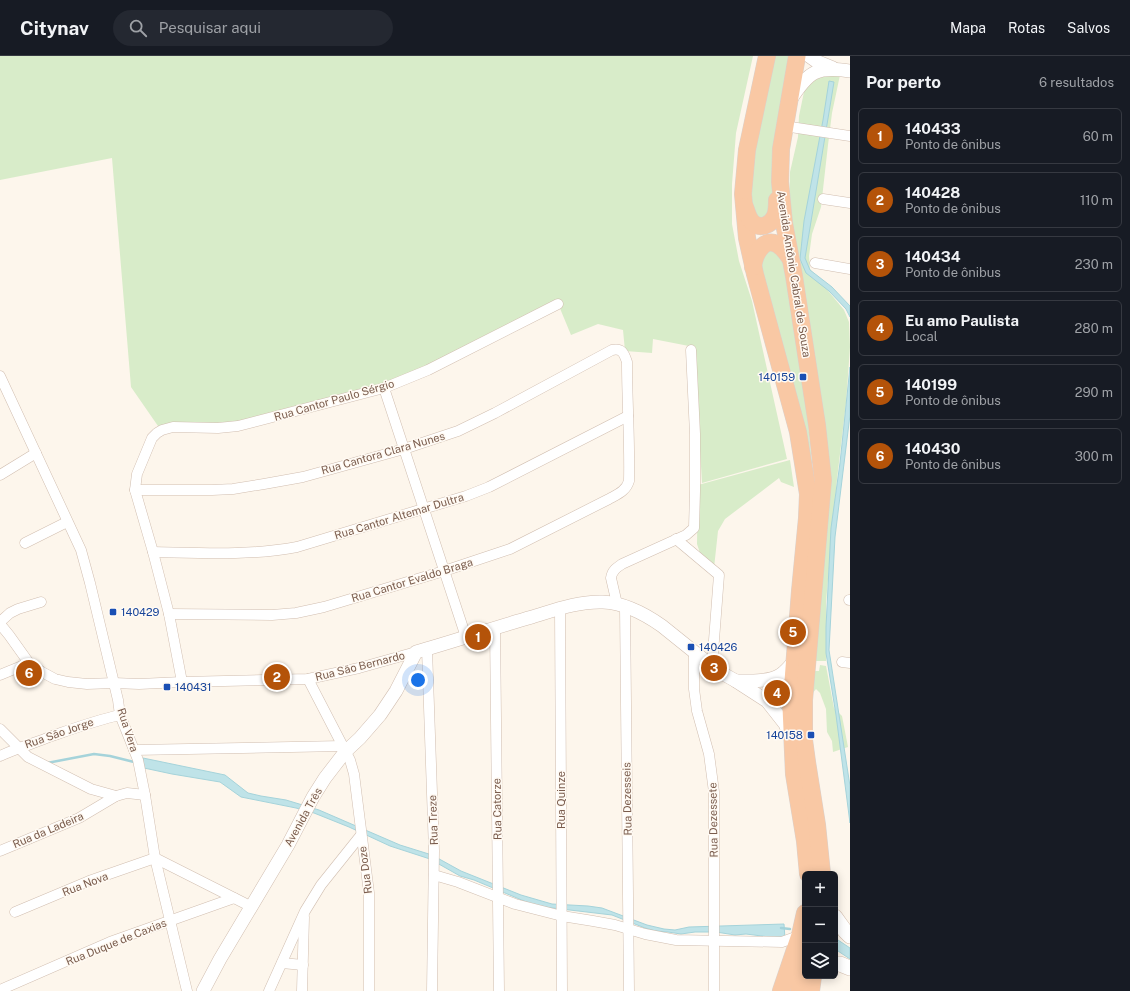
<!DOCTYPE html>
<html lang="pt">
<meta charset="utf-8">
<style>
body{margin:0;font-family:"Public Sans",sans-serif;background:#242831;color:#f1f3f6}
.controls{position:absolute;right:12px;bottom:12px;display:grid;overflow:hidden;border-radius:6px;box-shadow:0 2px 10px #0003}
.controls button{width:36px;height:36px;display:grid;place-items:center;padding:0;border:0;border-bottom:1px solid #363941;background:#171b24;color:#f1f3f6;font:20px sans-serif}
.you{position:absolute;left:418px;top:624px;width:14px;height:14px;margin:-10px;border:3px solid #fff;border-radius:50%;background:#1a73e8;box-shadow:0 0 0 6px #1a73e833}
.badge{display:grid;place-items:center;width:26px;height:26px;border-radius:50%;background:#b45309;color:#fff;font-size:13px;font-weight:700}
.pin{position:absolute;translate:-50% -50%;border:2px solid #fff;box-shadow:0 1px 4px #0006}
.list{margin:0;padding:0;list-style:none}
h2{display:flex;justify-content:space-between;align-items:center;height:52px;margin:0;padding:0 16px;font-size:17px}
h2 small{font-size:13px;font-weight:400;color:#9ea1a6}
.list li{display:grid;grid-template-columns:26px 1fr auto;gap:12px;align-items:center;box-sizing:border-box;height:56px;margin:0 8px 8px;padding:0 8px;border:1px solid #363941;border-radius:6px}
.list b{display:block;font-size:15px;white-space:nowrap}
.list p{margin:0;font-size:13px;white-space:nowrap;color:#9ea1a6}
.list em{font-size:13px;font-style:normal;color:#9ea1a6}
.icon{flex:none;width:22px;height:22px;fill:none;stroke:currentColor;stroke-width:2;stroke-linecap:round;stroke-linejoin:round}
.map{position:relative;flex:none;width:850px;height:935px;overflow:hidden}
header{display:flex;align-items:center;gap:24px;box-sizing:border-box;height:56px;padding:0 20px;background:#171b24;border-bottom:1px solid #363941}
header strong{font-size:19px}
nav{display:flex;gap:22px;margin-inline-start:auto;font-size:14px}
.search{width:280px;height:36px;background:#242831;display:flex;align-items:center;gap:10px;box-sizing:border-box;padding:0 14px;border-radius:22px;color:#9ea1a6;font-size:15px}
main{display:flex}
aside{flex:1;background:#171b24}
.map>svg:first-child{display:block}
.green{fill:#d8ecc9}
.water{fill:#bfe3e8;stroke:#a5d3da}
.lines{fill:none;stroke-linecap:round;stroke-linejoin:round}
.stream{stroke:#a5d3da;stroke-width:2.5}
.minor-casing{stroke:#d1beb0;stroke-width:11}
.tertiary-casing{stroke:#d1beb0;stroke-width:14}
.secondary-casing{stroke:#d6c0b0;stroke-width:16}
.trunk-casing{stroke:#dad1cd;stroke-width:18}
.minor{stroke:#fff;stroke-width:10}
.tertiary{stroke:#fff;stroke-width:13}
.secondary{stroke:#fff;stroke-width:15}
.trunk{stroke:#f9c8a4;stroke-width:17}
.transit-dot{fill:#1a4fb4;stroke:#fffaf3;stroke-width:1.5}
.labels{text-anchor:middle;stroke-width:3;stroke-linejoin:round;paint-order:stroke}
.street-label{font-size:11px;fill:#7a5c4d;stroke:#fffaf3}
.transit-label{font-size:11px;fill:#164399;stroke:#fffaf3;text-anchor:start}
</style>
<header>
<strong>Citynav</strong>
<div class="search"><svg class="icon" aria-label="search" viewBox="0 0 24 24"><circle cx="10" cy="10" r="6"/><path d="M15 15l6 6"/></svg>Pesquisar aqui</div>
<nav><a>Mapa</a><a>Rotas</a><a>Salvos</a></nav>
</header>
<main>
<div class="map">
<svg width="850" height="935" viewBox="0 0 850 935">
<rect width="100%" height="100%" fill="#fdf6ec"/>
<g class="green">
<path d="M0 0H753L736 77 732 128V168L739 205 752 245 763 295 787 403 702 427 694 291 653 283 652 297 625 295 623 274 598 268 571 279 559 250 384 333 233 366 158 370 131 331 112 102 0 124Z"/>
<path d="M767 0H796L774 153 770 163H751L748 93Z"/>
<path d="M828 17 840 19 832 57 828 89 821 151 812 178 809 200 810 213 844 254 849 266 850 291 846 347 837 423 826 546V605H810L826 425 789 151 790 116 798 81 799 60 805 31 814 21Z"/>
<path d="M776 190 793 219 812 406 811 430 757 202Z"/>
<path d="M790 404 794 431 781 426 779 422 725 463 718 475 714 512 701 500 697 488 698 429Z"/>
<path d="M820 609 826 610 834 652 842 660 848 691 833 696 832 685 827 676 826 653 820 637 816 633 811 639 813 615H819Z"/>
</g>
<g class="water">
<path d="M829 25 834 26 805 202 810 214 832 231 850 250V261L846 253 829 235 806 217 800 203 804 165 823 64Z"/>
<path d="M850 311V359L835 481 829 594 850 730V767L836 659 826 597V571L831 472 840 407Z"/>
<path d="M143 702 225 719 248 737 261 740 286 744 319 754 400 789 432 799 461 815 521 839 552 848 588 850 602 852 647 869 664 873 675 874 689 871 784 868 785 883 746 878 735 879 716 876H695L681 878 668 876 656 875 645 872 612 859 536 850 474 824 460 820 430 803 390 790 349 771 314 757 296 752 241 741 220 726 172 718 144 712Z"/>
<path d="M835 882 850 892V903L835 893Z"/>
</g>
<g class="lines">
<g class="stream">
<path d="M47 707 94 698 110 700 134 706"/>
<path d="M781 872 790 873"/>
</g>
<g class="minor-casing">
<g id="minor">
<path d="M784 70 850 80"/>
<path d="M823 143 850 147"/>
<path d="M815 207 850 213"/>
<path d="M0 320 81 494 90 527 118 644 120 659 138 704 145 739 155 802 187 935"/>
<path d="M384 332 466 581"/>
<path d="M0 419 36 397"/>
<path d="M135 434H212L233 433 264 428 303 421 404 393 458 375 495 357 612 294C622 292 624 297 627 306 627 346 630 386 629 425 626 435 618 438 609 443L510 493 444 515 324 551 296 557 272 559 169 558"/>
<path d="M676 483 719 519 712 610"/>
<path d="M25 487 67 466"/>
<path d="M153 496C201 497 250 500 297 491L466 440 489 431 628 360"/>
<path d="M849 544H850"/>
<path d="M617 548 611 522C612 515 616 512 622 508L686 479 694 472 695 435V378L691 294"/>
<path d="M625 551 629 935"/>
<path d="M560 552 562 935"/>
<path d="M0 566 10 557 18 553 41 546"/>
<path d="M0 568 9 579 29 607 42 616 55 623 68 626 87 628 114 627 139 628 182 626 308 623 359 612 416 596"/>
<path d="M495 572 499 935"/>
<path d="M427 593 434 795 432 935"/>
<path d="M694 596V633L697 655 709 698 714 736V935"/>
<path d="M842 606 850 607"/>
<path d="M0 619 29 607"/>
<path d="M308 623 350 704 354 718 369 837V935"/>
<path d="M182 626 169 558 153 496 135 434 137 418 152 382 157 377 162 374 173 371 218 372 238 370 384 332 428 314 558 248"/>
<path d="M0 673 28 701 91 733 116 740 127 737 145 739"/>
<path d="M134 694 342 690"/>
<path d="M0 700C17 692 35 687 52 680 75 672 97 664 120 659"/>
<path d="M0 795 79 762 116 740"/>
<path d="M434 819 458 826 515 848 562 860 593 865 615 869 645 878 676 884 782 886 801 879"/>
<path d="M15 856 89 825 155 802 252 851"/>
<path d="M282 907 303 909"/>
<path d="M0 934 110 886 234 842"/>
<path d="M269 935 305 855 321 829 361 779"/>
<path d="M302 935 304 861"/>
</g>
</g>
<g class="tertiary-casing">
<g id="tertiary">
<path d="M809 0 816 5 833 12"/>
<path d="M791 43C809 15 817 10 850 15"/>
<path d="M736 625C750 625 768 626 780 619 786 615 790 610 794 605"/>
<path d="M203 935 220 903 288 789 313 741 325 722 345 696 360 682 380 659 396 635 416 596C455 585 493 572 532 561 555 554 579 545 603 546 624 547 645 558 662 570L718 615 736 625 767 645 785 668 791 682"/>
</g>
</g>
<g class="secondary-casing">
<g id="secondary">
<path d="M835 861 845 875 850 880"/>
<path d="M835 908H840L850 912"/>
</g>
</g>
<g class="trunk-casing">
<g id="trunk">
<path d="M767 0 747 94 743 138 747 182 755 218 798 376 808 438 807 462 800 535 791 651 794 718 805 785 808 818"/>
<path d="M797 0 781 93 780 126 784 167 794 220 817 369 823 424 804 644V684L807 706 817 769 822 818"/>
<path d="M745 151C747 156 748 162 752 166 760 174 771 169 775 160 777 155 777 149 777 144"/>
<path d="M753 211C755 196 766 177 782 192 785 195 788 199 790 202"/>
<path d="M781 935 800 879 805 857"/>
<path d="M799 935 805 887"/>
<path d="M811 935 813 920"/>
</g>
</g>
<use href="#minor" class="minor"/>
<use href="#tertiary" class="tertiary"/>
<use href="#secondary" class="secondary"/>
<use href="#trunk" class="trunk"/>
</g>
<g class="transit-dot">
<rect x="799" y="317" width="8" height="8" rx="2"/>
<rect x="109" y="552" width="8" height="8" rx="2"/>
<rect x="687" y="587" width="8" height="8" rx="2"/>
<rect x="163" y="627" width="8" height="8" rx="2"/>
<rect x="807" y="675" width="8" height="8" rx="2"/>
</g>
<g class="labels">
<g class="street-label">
<text transform="translate(794 218) rotate(81)" y="4">Avenida Antônio Cabral de Souza</text>
<text transform="translate(334 344) rotate(-16)" y="4">Rua Cantor Paulo Sérgio</text>
<text transform="translate(383 397) rotate(-16)" y="4">Rua Cantora Clara Nunes</text>
<text transform="translate(399 460) rotate(-17)" y="4">Rua Cantor Altemar Dultra</text>
<text transform="translate(412 524) rotate(-17)" y="4">Rua Cantor Evaldo Braga</text>
<text transform="translate(360 610) rotate(-14)" y="4">Rua São Bernardo</text>
<text transform="translate(128 674) rotate(72)" y="4">Rua Vera</text>
<text transform="translate(59 677) rotate(-19)" y="4">Rua São Jorge</text>
<text transform="translate(627 743) rotate(-91)" y="4">Rua Dezesseis</text>
<text transform="translate(561 744) rotate(-90)" y="4">Rua Quinze</text>
<text transform="translate(497 753) rotate(-91)" y="4">Rua Catorze</text>
<text transform="translate(303 761) rotate(-61)" y="4">Avenida Três</text>
<text transform="translate(433 764) rotate(-92)" y="4">Rua Treze</text>
<text transform="translate(713 764) rotate(-91)" y="4">Rua Dezessete</text>
<text transform="translate(48 774) rotate(-23)" y="4">Rua da Ladeira</text>
<text transform="translate(365 814) rotate(-97)" y="4">Rua Doze</text>
<text transform="translate(85 828) rotate(-21)" y="4">Rua Nova</text>
<text transform="translate(116 886) rotate(-22)" y="4">Rua Duque de Caxias</text>
</g>
<g class="transit-label">
<text x="795" y="325" text-anchor="end">140159</text>
<text x="121" y="560">140429</text>
<text x="699" y="595">140426</text>
<text x="175" y="635">140431</text>
<text x="803" y="683" text-anchor="end">140158</text>
</g>
</g>
</svg>
<div class="controls">
<button>+</button>
<button>−</button>
<button><svg class="icon" aria-label="layers" viewBox="0 0 24 24"><path d="M12 4l9 5-9 5-9-5zM3 14l9 5 9-5"/></svg></button>
</div>
<div class="you"></div>
<div class="pin badge" style="left:478px;top:581px">1</div>
<div class="pin badge" style="left:277px;top:621px">2</div>
<div class="pin badge" style="left:714px;top:612px">3</div>
<div class="pin badge" style="left:777px;top:637px">4</div>
<div class="pin badge" style="left:793px;top:576px">5</div>
<div class="pin badge" style="left:29px;top:617px">6</div>
</div>
<aside>
<h2>Por perto<small>6 resultados</small></h2>
<ul class="list">
<li><span class="badge">1</span><div><b>140433</b><p>Ponto de ônibus</p></div><em>60 m</em></li>
<li><span class="badge">2</span><div><b>140428</b><p>Ponto de ônibus</p></div><em>110 m</em></li>
<li><span class="badge">3</span><div><b>140434</b><p>Ponto de ônibus</p></div><em>230 m</em></li>
<li><span class="badge">4</span><div><b>Eu amo Paulista</b><p>Local</p></div><em>280 m</em></li>
<li><span class="badge">5</span><div><b>140199</b><p>Ponto de ônibus</p></div><em>290 m</em></li>
<li><span class="badge">6</span><div><b>140430</b><p>Ponto de ônibus</p></div><em>300 m</em></li>
</ul>
</aside>
</main>
